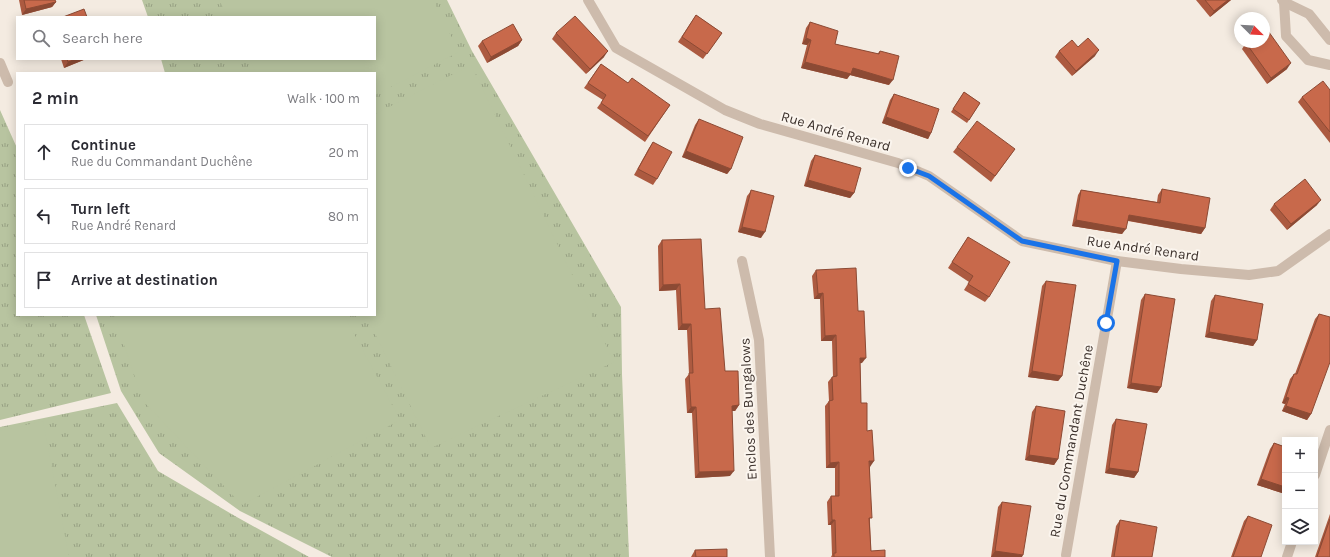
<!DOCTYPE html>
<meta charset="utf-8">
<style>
body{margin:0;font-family:Karla,sans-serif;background:#f7f7f7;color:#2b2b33}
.controls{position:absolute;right:12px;bottom:12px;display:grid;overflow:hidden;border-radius:0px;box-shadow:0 2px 10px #0003}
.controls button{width:36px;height:36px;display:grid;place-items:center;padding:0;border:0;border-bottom:1px solid #e1e1e2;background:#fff;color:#2b2b33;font:20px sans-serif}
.compass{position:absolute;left:1234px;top:12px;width:36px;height:36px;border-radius:50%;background:#fff;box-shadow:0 2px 10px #0003;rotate:114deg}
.stop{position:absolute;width:12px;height:12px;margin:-9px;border:3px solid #1a73e8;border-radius:50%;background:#fff}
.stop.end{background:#1a73e8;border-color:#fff;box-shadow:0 1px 4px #0008}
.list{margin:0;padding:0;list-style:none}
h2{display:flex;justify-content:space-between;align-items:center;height:52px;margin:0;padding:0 16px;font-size:17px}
h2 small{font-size:13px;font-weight:400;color:#7c7c81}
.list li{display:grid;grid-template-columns:26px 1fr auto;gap:12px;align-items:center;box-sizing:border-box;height:56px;margin:0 8px 8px;padding:0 8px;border:1px solid #e1e1e2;border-radius:0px}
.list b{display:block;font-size:15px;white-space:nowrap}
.list p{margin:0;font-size:13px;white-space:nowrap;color:#7c7c81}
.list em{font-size:13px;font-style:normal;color:#7c7c81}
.icon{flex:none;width:22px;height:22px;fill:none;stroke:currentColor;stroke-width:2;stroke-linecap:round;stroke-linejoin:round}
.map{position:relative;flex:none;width:1330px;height:557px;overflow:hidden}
.search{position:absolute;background:#fff;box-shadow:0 2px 10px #0003;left:16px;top:16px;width:360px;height:44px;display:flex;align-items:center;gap:10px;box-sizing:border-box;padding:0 14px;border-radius:0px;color:#7c7c81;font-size:15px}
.panel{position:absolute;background:#fff;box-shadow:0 2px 10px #0003;left:16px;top:72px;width:360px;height:244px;border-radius:0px}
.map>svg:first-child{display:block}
.grass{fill:url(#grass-tufts)}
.pitch{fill:#b8c4a0}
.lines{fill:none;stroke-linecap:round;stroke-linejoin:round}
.street{stroke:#cdbbac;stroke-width:10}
.wall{fill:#ac5a40}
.shaded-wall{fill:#8c4a34}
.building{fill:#c8694b;stroke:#8c4a34}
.route{stroke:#1a73e8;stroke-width:5}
.labels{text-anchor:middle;stroke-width:4;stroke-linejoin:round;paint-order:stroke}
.street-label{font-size:14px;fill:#3b302b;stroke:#fbf5ee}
</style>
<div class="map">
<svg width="1330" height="557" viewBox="0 0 1330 557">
<defs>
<pattern id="grass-tufts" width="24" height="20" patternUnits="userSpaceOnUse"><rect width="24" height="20" fill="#b8c4a0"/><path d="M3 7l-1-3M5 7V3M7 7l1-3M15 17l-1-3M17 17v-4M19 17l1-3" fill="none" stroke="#97a083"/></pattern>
</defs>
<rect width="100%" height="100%" fill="#f4ebe1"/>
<g class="grass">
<path d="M142 0H447L472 51 621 307 622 374 629 557H332L240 511 159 453 121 391 96 315H375V73H165L161 59H375V17H148Z"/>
<path d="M0 110 17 148V315H84L111 393 0 420Z"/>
<path d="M117 403 158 471 235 516 309 557H0V427Z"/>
</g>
<g class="pitch">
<path d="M219 0H433L459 52 375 95V73H256L249 59H375V17H228Z"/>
<path d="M471 65 614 362 431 448 366 315H375V114Z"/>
<path d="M114 315H344L400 420 242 505 143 401Z"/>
<path d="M43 421 69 557H0V431Z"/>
</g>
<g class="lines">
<g class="street">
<path d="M588 0 616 48 725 110 760 124 898 163 929 176 1022 241 1117 261 1181 269 1249 275 1278 271 1330 234"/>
<path d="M1282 0 1284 2 1309 14 1330 40"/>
<path d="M1284 2 1286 36 1308 60 1330 65"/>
<path d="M0 63 8 82"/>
<path d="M742 261 759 340 770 557"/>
<path d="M1315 475 1330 430"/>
<path d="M1066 555 1117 261"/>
<path d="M1287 557 1292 542"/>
</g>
</g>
<g class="wall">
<path d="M19 0H55L56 2 52 7 22 15Z"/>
<path d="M1196 0H1231L1210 17Z"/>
<path d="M696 15 722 33 703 59 678 42Z"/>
<path d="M810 22 835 44 877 54 880 51 889 85 850 75 847 79 801 68 807 45 802 44 806 28Z"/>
<path d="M556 33 604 57 586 74 552 39Z"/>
<path d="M522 40 518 46 487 63 478 46 482 41Z"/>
<path d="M1246 43 1287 69 1267 84 1242 49Z"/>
<path d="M1078 47 1095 56 1072 76 1055 57 1059 51Z"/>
<path d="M61 59H86L64 68Z"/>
<path d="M601 64 628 83 670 105 645 142 597 108 603 100 584 88Z"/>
<path d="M1330 90V143L1298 102 1302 97Z"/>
<path d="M964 92 980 103 967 123 951 112Z"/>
<path d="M894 94 931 133 928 139 882 123 890 100Z"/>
<path d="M699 119 731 169 727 174 682 157 695 125Z"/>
<path d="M653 142 657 179 653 185 634 175 649 148Z"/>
<path d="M957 147 1015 149 991 182 953 152Z"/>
<path d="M815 155 854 193 850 198 804 186 811 161Z"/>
<path d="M1162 189 1205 228 1201 234 1128 221 1122 234 1072 226 1078 195 1081 190 1157 202 1158 195Z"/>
<path d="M751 191 761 238 738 232 747 196Z"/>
<path d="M1274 204 1317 205 1287 230 1270 210Z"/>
<path d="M968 237 989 297 985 302 964 290 969 282 948 268Z"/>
<path d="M662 240 705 309 725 371 739 405 735 411H732L730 476 695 478 692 413H687L685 379 689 374 687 330H678L676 290 659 291 658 246Z"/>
<path d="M816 270 862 363H860L861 403 867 431 870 467V522L871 551 885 557H831L832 555 831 525H828L827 502 831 496H835V468H826L825 406 829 401 828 382 832 377H833L832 341H821L820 299H814L812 276Z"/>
<path d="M1046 281 1062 376 1058 381 1028 377 1042 286Z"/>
<path d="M1145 294 1161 387 1157 393 1127 388 1141 300Z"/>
<path d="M1215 295 1257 340 1253 346 1205 337 1211 301Z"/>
<path d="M1319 314 1311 414 1307 420 1282 411 1285 404 1282 403 1290 379 1294 374H1295L1315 319Z"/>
<path d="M1036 406 1058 459 1054 465 1025 460 1032 412Z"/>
<path d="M1116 419 1138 472 1134 478 1105 473 1112 425Z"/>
<path d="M1274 443 1285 447V488L1282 493 1257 485 1270 449Z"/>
<path d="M1002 502 1023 555 991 557 998 507Z"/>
<path d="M1330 514V557H1315Z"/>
<path d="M1248 516 1261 557H1231L1244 521Z"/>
<path d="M1120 520 1152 557H1111L1116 526Z"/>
<path d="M695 550 727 557H691Z"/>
</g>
<g class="shaded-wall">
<path d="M1228 0H1231L1210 17 1214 11Z"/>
<path d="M56 2 52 7 22 15 26 9Z"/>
<path d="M806 38 811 40 807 45 802 44Z"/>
<path d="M522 40 518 46 487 63 491 57Z"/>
<path d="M1099 50 1095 56 1072 76 1076 71Z"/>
<path d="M608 51 604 57 586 74 590 69Z"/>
<path d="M76 59H86L64 68 68 62Z"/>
<path d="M805 62 853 68 893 80 889 85 850 75 847 79 801 68Z"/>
<path d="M1291 63 1287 69 1267 84 1271 78Z"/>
<path d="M886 117 931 133 928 139 882 123Z"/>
<path d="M686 151 731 169 727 174 682 157Z"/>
<path d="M808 180 854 193 850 198 804 186Z"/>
<path d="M1321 200 1317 205 1287 230 1291 224Z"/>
<path d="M1129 215 1205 228 1201 234 1125 220Z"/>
<path d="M1076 220 1126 229 1122 234 1072 226Z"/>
<path d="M742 227 765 232 761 238 738 232Z"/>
<path d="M680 284 676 290 659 291 663 285Z"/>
<path d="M823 293 820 299H814L818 294Z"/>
<path d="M682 324H691L687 330H678Z"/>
<path d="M1209 332 1257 340 1253 346 1205 337Z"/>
<path d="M836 335 832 341H821L825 336Z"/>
<path d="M860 358H866L862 363 856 364Z"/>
<path d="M1032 371 1062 376 1058 381 1028 377Z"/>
<path d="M1131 383 1161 387 1157 393 1127 388Z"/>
<path d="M1286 397 1289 398 1285 404 1282 403Z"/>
<path d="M739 405 735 411H728L732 406Z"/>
<path d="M1286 406 1311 414 1307 420 1282 411Z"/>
<path d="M691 407H696L692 413H687Z"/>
<path d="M1029 455 1058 459 1054 465 1025 460Z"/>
<path d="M869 461H874L870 467Z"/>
<path d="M839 462 835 468H826L830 463Z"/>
<path d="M1109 468 1138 472 1134 478 1105 473Z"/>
<path d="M734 471 730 476 695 478 699 472Z"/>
<path d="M1261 479 1285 487V488L1282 493 1257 485Z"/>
<path d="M832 520H835L831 525H828Z"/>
<path d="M995 551 1023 555 1022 557H991Z"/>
</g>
<g class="building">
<path d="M24 0H55L56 2 26 9Z"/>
<path d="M1205 0H1228L1214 11Z"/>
<path d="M84 9 87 17H63Z"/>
<path d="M696 15 722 33 707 54 682 37Z"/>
<path d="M575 16 608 51 590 69 556 33Z"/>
<path d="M810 22 838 31 835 44 879 54 880 51 899 56 893 80 853 68 851 74 805 62 811 40 806 38Z"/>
<path d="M513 24 522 40 491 57 482 41Z"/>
<path d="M1266 28 1291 63 1271 78 1246 43 1247 42H1264V30Z"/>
<path d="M1088 38 1099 50 1076 71 1059 51 1072 40 1078 47Z"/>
<path d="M67 59H76L68 62Z"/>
<path d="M601 64 628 83 632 78 670 105 648 136 601 103 606 95 588 83Z"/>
<path d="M1323 81 1330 90V132L1302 97Z"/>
<path d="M964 92 980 103 969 120 953 109Z"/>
<path d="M894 94 939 109 931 133 886 117Z"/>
<path d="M699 119 743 137 731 169 686 151Z"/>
<path d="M977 121 1015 149 995 176 957 147Z"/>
<path d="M653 142 672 152 657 179 638 169Z"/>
<path d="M815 155 861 168 854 193 808 180Z"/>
<path d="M1305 179 1321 200 1291 224 1274 204Z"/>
<path d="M1162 189 1210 198 1205 228 1129 215 1126 229 1076 220 1081 190 1160 203Z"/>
<path d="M751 190 774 196 765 232 742 227Z"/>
<path d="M968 237 1010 262 989 297 968 284 973 276 952 262Z"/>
<path d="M701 239 705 309 720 308 725 371H738L739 405 732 406 734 471 699 472 696 407H691L689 373H693L691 324H682L680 284 663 285 662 240Z"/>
<path d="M856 268 858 311H864L866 358H860L861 403H867V431L872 430 874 461H869L872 518H869L871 551 885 550V557H834V553H836L835 520H832L831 496H839V462L830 463 829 401 833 400 832 377 837 376 836 335 825 336 823 293 818 294 816 270Z"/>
<path d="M1046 281 1076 285 1062 376 1032 371Z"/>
<path d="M1145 294 1175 299 1161 387 1131 383Z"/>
<path d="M1215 295 1263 304 1257 340 1209 332Z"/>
<path d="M1319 314 1330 317V362L1311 414 1286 406 1289 398 1286 397 1294 374H1297Z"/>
<path d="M1036 406 1065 411 1058 459 1029 455Z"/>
<path d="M1116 419 1147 424 1138 472 1109 468Z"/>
<path d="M1274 443 1285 447V487L1261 479Z"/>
<path d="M1002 502 1031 506 1023 555 995 551Z"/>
<path d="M1248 516 1272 525 1261 557H1233Z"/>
<path d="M1330 519V557H1317Z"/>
<path d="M1120 520 1157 527 1152 557H1114Z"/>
<path d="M727 549V557H696L695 550Z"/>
</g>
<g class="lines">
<path class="route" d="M908 168 929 176 1022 241 1117 261 1106 323"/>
</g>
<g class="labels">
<g class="street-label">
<text transform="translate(836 131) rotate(16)" y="5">Rue André Renard</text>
<text transform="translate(1143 248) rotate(8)" y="5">Rue André Renard</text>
<text transform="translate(748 409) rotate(-93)" y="5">Enclos des Bungalows</text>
<text transform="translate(1071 441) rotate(-80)" y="5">Rue du Commandant Duchêne</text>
</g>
</g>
</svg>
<div class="controls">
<button>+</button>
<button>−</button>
<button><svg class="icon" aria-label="layers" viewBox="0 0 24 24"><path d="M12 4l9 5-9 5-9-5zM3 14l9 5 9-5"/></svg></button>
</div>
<svg class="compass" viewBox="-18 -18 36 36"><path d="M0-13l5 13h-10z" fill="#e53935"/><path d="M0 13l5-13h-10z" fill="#7c7c81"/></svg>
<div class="stop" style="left:1106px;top:323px"></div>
<div class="stop end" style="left:908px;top:168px"></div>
<div class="search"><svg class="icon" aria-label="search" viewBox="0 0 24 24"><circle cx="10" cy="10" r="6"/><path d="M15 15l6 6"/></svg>Search here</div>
<section class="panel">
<h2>2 min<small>Walk · 100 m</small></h2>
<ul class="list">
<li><svg class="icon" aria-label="ahead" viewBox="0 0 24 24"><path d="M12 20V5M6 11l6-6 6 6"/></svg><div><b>Continue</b><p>Rue du Commandant Duchêne</p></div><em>20 m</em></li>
<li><svg class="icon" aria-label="left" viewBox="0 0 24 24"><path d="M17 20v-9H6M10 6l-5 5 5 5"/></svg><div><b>Turn left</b><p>Rue André Renard</p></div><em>80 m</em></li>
<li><svg class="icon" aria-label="arrive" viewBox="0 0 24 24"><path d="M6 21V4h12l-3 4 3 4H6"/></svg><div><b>Arrive at destination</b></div></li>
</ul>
</section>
</div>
